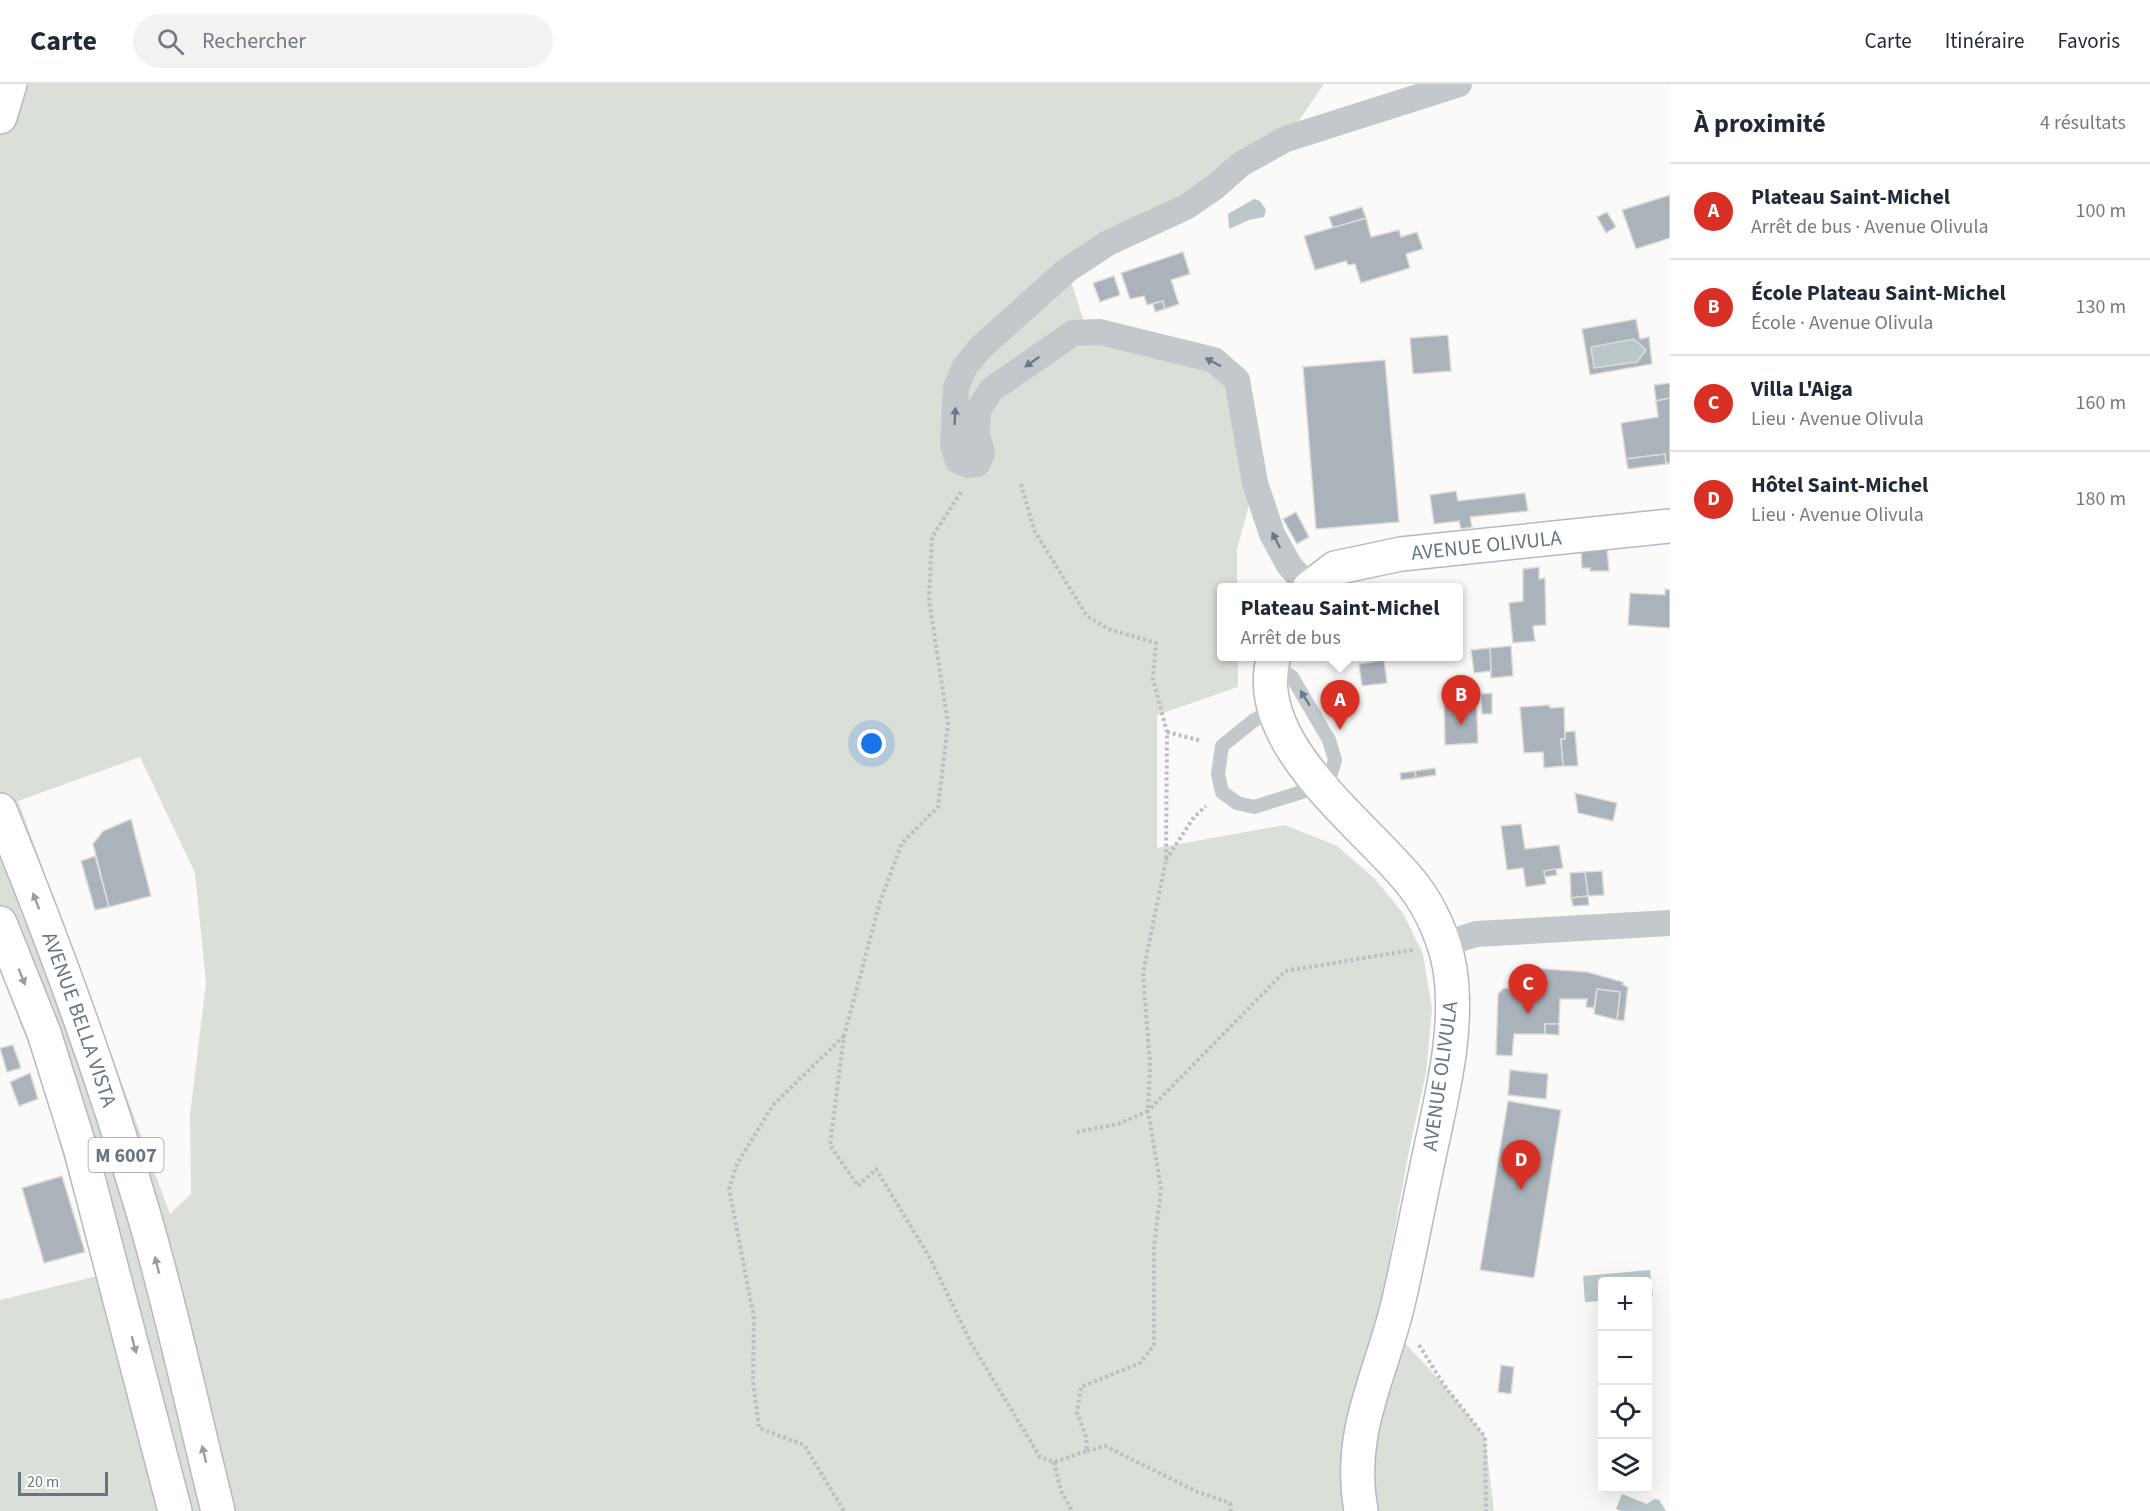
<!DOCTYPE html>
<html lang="fr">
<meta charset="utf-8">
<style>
body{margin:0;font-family:"Source Sans 3",sans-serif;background:#f2f2f3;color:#1f2937}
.controls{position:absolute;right:18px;bottom:18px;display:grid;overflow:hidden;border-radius:6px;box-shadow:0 6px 24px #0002}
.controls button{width:54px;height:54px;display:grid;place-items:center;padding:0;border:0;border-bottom:2px solid #e0e1e3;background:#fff;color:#1f2937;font:30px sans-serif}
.scale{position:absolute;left:18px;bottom:15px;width:90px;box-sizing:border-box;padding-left:6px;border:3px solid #657683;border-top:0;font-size:16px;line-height:21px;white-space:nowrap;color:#657683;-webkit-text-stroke:4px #fff;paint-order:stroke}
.you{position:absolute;left:872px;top:660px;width:21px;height:21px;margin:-15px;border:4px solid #fff;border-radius:50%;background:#1a73e8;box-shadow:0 0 0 9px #1a73e833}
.badge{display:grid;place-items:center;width:39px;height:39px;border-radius:50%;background:#d93025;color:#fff;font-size:20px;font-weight:700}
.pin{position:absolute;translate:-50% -50px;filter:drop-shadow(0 2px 3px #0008)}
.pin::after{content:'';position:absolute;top:32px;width:21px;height:18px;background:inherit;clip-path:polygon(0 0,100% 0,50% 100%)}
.popup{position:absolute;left:1217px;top:499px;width:246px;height:78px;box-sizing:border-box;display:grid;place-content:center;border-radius:6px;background:#fff;filter:drop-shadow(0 2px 4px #0005);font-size:20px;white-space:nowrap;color:#747a83}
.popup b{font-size:22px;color:#1f2937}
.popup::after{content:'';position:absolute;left:50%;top:100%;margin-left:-12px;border:12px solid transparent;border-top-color:#fff}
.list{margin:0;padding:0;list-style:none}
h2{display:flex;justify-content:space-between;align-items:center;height:78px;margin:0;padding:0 24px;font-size:26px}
h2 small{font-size:20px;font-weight:400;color:#747a83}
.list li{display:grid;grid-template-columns:39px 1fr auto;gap:18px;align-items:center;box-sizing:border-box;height:96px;padding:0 24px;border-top:2px solid #e0e1e3}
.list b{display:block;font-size:22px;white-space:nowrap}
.list p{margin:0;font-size:20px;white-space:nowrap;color:#747a83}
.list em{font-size:20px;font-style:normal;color:#747a83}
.icon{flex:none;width:33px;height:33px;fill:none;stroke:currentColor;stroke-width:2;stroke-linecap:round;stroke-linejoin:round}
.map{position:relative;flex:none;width:1670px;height:1427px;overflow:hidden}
header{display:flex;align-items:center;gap:36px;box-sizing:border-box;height:84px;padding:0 30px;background:#fff;border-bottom:2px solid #e0e1e3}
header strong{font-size:28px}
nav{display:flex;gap:33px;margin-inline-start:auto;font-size:21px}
.search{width:420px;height:54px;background:#f2f2f3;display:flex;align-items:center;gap:15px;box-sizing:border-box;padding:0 21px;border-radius:33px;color:#747a83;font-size:22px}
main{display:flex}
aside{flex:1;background:#fff}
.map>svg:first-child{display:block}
.green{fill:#dadfd7;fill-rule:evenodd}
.water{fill:#bbc7cb}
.building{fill:#aab3b9;stroke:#dcdcda;stroke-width:1.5;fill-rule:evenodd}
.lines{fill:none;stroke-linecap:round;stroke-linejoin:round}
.secondary-casing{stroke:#b3babf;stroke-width:36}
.primary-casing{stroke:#b5babe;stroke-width:36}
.path{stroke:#bbbfc2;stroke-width:4;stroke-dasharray:3 3;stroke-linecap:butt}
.lane{stroke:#c3c8cc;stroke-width:14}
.street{stroke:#c3c8cc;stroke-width:26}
.secondary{stroke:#fff;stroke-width:33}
.primary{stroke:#fff;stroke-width:33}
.oneway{fill:#6a7a87}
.oneway2{fill:#939fa8}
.labels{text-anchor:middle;stroke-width:6;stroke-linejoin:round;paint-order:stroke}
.shield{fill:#fff;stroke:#939fa8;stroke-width:1.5}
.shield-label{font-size:20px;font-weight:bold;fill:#657683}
.street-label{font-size:21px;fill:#657683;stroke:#fff}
</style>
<header>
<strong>Carte</strong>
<div class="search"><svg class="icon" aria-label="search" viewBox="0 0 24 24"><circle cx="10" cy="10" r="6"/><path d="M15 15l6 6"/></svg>Rechercher</div>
<nav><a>Carte</a><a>Itinéraire</a><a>Favoris</a></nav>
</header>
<main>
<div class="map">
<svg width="1670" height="1427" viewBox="0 0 1670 1427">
<rect width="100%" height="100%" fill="#fafaf8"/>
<path class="green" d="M0 0H1324L1286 55 1068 187 1083 235 1214 276 1237 296 1255 399 1237 465V503L1222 504V572L1238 573V603L1157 631V764L1285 741 1337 762 1374 794 1403 829 1423 870 1432 925 1426 989 1408 1072 1379 1231 1444 1301 1485 1353 1494 1427H0V1216L97 1192 40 990 0 887ZM140 673 195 789 206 899 190 1031 191 1110 170 1130 18 717Z"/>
<g class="water">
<path d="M1254 115 1260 117 1266 126 1264 133 1249 136 1229 145 1228 130Z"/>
<path d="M1634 255 1646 266 1637 278 1594 284 1591 263Z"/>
<path d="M1650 1186 1653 1212 1648 1213V1198H1602V1217L1585 1218 1583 1192Z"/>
<path d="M1622 1410 1647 1420 1654 1415 1659 1416 1666 1427H1620L1616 1425Z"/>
</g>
<g class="building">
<path d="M1670 111V154L1636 165 1622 126Z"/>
<path d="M1362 123 1366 134 1333 144 1329 133Z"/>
<path d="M1607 128 1616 143 1606 149 1597 133Z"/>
<path d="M1366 134 1371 153 1399 146 1401 153 1417 148 1423 165 1406 170 1410 184 1361 199 1355 180 1348 181 1346 177 1315 186 1304 152Z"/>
<path d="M1183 168 1190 190 1171 196 1179 220 1165 225 1163 217 1147 221 1144 212 1130 215 1121 189Z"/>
<path d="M1114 192 1120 211 1100 218 1093 199Z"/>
<path d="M1163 217 1165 225 1155 228 1153 220Z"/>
<path d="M1636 235 1640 255 1649 253 1652 280 1590 291 1582 245ZM1634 255 1646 266 1637 278 1594 284 1591 263Z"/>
<path d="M1448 251 1451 287 1413 290 1410 254Z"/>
<path d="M1385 276 1399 438 1316 445 1303 283Z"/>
<path d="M1670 299V314L1656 317 1654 301Z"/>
<path d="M1670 314V379L1666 380 1665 370 1626 375 1621 339 1658 333 1656 317Z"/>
<path d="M1665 370 1666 380 1628 385 1626 375Z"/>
<path d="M1456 407 1458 417 1525 409 1528 427 1470 433 1472 443 1461 445 1459 437 1434 440 1430 411Z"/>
<path d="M1296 428 1309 453 1297 460 1283 435Z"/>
<path d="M1581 465H1607L1609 487H1590V484H1582Z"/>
<path d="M1539 483V495L1545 494 1546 541 1533 542 1535 557 1513 559 1509 519 1523 517V485Z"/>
<path d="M1665 505 1670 506V544L1628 541 1630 509 1665 511Z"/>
<path d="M1511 562 1513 592 1491 594 1490 564Z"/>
<path d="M1490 564 1491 587 1474 589 1471 566Z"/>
<path d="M1384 576 1387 599 1362 602 1359 580Z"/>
<path d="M1444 609H1476L1478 659 1445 661Z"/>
<path d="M1492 609V630H1482L1481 610Z"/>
<path d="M1549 621 1550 624 1564 623 1565 655H1561L1563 682 1544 684 1543 668 1524 669 1520 623Z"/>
<path d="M1575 647 1578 682H1563L1561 655H1565V648Z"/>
<path d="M1435 684 1436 691 1416 694 1415 687Z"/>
<path d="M1415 687 1416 694 1401 696 1400 689Z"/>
<path d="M1575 709 1617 719 1613 737 1578 729Z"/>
<path d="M131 735 151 812 109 823 93 760 103 747Z"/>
<path d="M1521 740 1525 765 1559 761 1563 784 1544 787 1546 800 1526 803 1523 784 1507 786 1501 742Z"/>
<path d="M95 772 109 823 95 826 81 777Z"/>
<path d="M1556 785 1557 791 1545 793 1544 787Z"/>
<path d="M1602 787 1604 811 1588 812 1585 788Z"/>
<path d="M1585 788 1588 812 1571 814 1570 789Z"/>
<path d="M1588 812 1589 821 1573 822 1571 814Z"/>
<path d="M1531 884 1587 888 1623 898V901L1628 903 1624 937 1617 936 1620 908 1597 905 1594 924 1586 923 1587 915H1560L1559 940H1545V950H1514L1512 972 1496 971 1498 910 1504 904 1514 905V901L1523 902 1524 896H1531Z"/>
<path d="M1597 905 1620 908 1617 936 1594 930Z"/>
<path d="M1545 940H1559V951L1545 950Z"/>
<path d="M13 961 21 984 7 988 0 964Z"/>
<path d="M1510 986 1548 990 1546 1015 1508 1011Z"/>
<path d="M30 989 38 1015 19 1022 10 998Z"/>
<path d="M1508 1017 1561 1026 1534 1194 1480 1186Z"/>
<path d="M62 1092 85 1168 44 1179 22 1104Z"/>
<path d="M1501 1281 1514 1283 1511 1310 1498 1308Z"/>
</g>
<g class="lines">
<g class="secondary-casing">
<g id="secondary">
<path id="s1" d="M1309 504 1335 484 1401 470 1670 442"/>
<path d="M1274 572C1248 659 1366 741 1413 801 1431 824 1445 856 1450 885 1460 951 1439 1022 1426 1087 1416 1132 1408 1179 1397 1224 1379 1296 1347 1349 1361 1427"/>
</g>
</g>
<g class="primary-casing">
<g id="primary">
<path d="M0 33 10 0"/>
<path id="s2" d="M0 726C54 858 103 991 143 1128 172 1226 193 1327 218 1427"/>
<path d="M0 839 44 949 81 1067 175 1427"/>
</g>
</g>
<g class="path">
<path d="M1021 400 1034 446 1087 532 1108 545 1156 559 1153 595 1167 648 1166 776 1143 889 1150 981 1148 1027 1118 1040 1077 1048"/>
<path d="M961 408 932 453 929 516 948 640 938 723 902 759 880 818 844 952 830 1061 858 1102 876 1085 930 1174 971 1259 1040 1373 1054 1378 1087 1367 1086 1353 1077 1328 1081 1303 1140 1279 1154 1261V1164L1161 1104 1148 1027 1285 887 1413 866"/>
<path d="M1167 648 1202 657"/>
<path d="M1166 776 1194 733 1206 722"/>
<path d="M844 952 773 1021 737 1080 729 1105 754 1234 753 1296 759 1344 804 1361 844 1427"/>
<path d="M1419 1261 1444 1301 1485 1353 1486 1427"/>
<path d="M1087 1367 1105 1362 1198 1408 1230 1419 1231 1427"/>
<path d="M1054 1378 1061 1407 1072 1427"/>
</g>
<path class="lane" d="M1273 626 1253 637 1222 662 1218 690 1222 708 1237 719 1254 723 1321 702 1330 693 1335 676 1329 656 1292 593 1276 582"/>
<g class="street">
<path d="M1309 504 1289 481 1272 450 1255 399 1237 296 1214 276 1100 248 1073 249 991 306 978 326 977 351 982 369 977 380 968 381 958 377 953 361 956 304 964 284 980 264 1067 186 1108 159 1186 123 1215 103 1241 80 1286 55 1459 0"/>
<path d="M1445 860 1476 850 1670 839"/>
</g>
<use href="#secondary" class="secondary"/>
<use href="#primary" class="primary"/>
</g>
<defs><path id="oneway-solid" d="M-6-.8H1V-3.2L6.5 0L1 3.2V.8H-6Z" transform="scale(1.5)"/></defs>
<g class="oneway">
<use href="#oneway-solid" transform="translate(1032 278) rotate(145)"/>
<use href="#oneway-solid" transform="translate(1213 278) rotate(-152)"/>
<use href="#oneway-solid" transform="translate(955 332) rotate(-87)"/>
<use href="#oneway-solid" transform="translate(1276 456) rotate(-117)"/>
<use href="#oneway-solid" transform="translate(1305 614) rotate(-122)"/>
</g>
<g class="oneway2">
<use href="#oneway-solid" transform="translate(36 817) rotate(-111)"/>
<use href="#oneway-solid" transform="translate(22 893) rotate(68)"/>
<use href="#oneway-solid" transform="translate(157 1181) rotate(-104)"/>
<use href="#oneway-solid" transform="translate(134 1261) rotate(75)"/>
<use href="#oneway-solid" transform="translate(204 1370) rotate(-104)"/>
</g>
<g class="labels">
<rect class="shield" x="88.5" y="1054" width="75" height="34" rx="4.5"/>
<g class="shield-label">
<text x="126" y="1078">M 6007</text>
</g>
<g class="street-label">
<text dy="7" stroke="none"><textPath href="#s1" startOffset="186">AVENUE OLIVULA</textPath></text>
<text dy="7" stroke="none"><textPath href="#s2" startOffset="224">AVENUE BELLA VISTA</textPath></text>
<text transform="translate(1440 992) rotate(-82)" y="7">AVENUE OLIVULA</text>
</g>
</g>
</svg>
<div class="controls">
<button>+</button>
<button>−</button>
<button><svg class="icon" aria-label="locate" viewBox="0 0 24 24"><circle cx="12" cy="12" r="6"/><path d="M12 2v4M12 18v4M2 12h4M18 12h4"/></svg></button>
<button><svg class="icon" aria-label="layers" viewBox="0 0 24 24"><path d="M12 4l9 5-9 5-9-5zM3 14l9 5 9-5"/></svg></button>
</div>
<div class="scale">20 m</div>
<div class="you"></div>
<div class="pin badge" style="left:1340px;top:646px">A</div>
<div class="popup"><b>Plateau Saint-Michel</b>Arrêt de bus</div>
<div class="pin badge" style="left:1461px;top:641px">B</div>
<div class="pin badge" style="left:1528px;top:930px">C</div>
<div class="pin badge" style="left:1521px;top:1106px">D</div>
</div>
<aside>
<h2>À proximité<small>4 résultats</small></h2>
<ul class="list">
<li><span class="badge">A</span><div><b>Plateau Saint-Michel</b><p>Arrêt de bus · Avenue Olivula</p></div><em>100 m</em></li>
<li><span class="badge">B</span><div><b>École Plateau Saint-Michel</b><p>École · Avenue Olivula</p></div><em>130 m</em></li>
<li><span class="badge">C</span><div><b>Villa L'Aiga</b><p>Lieu · Avenue Olivula</p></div><em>160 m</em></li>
<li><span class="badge">D</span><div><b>Hôtel Saint-Michel</b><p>Lieu · Avenue Olivula</p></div><em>180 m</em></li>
</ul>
</aside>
</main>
